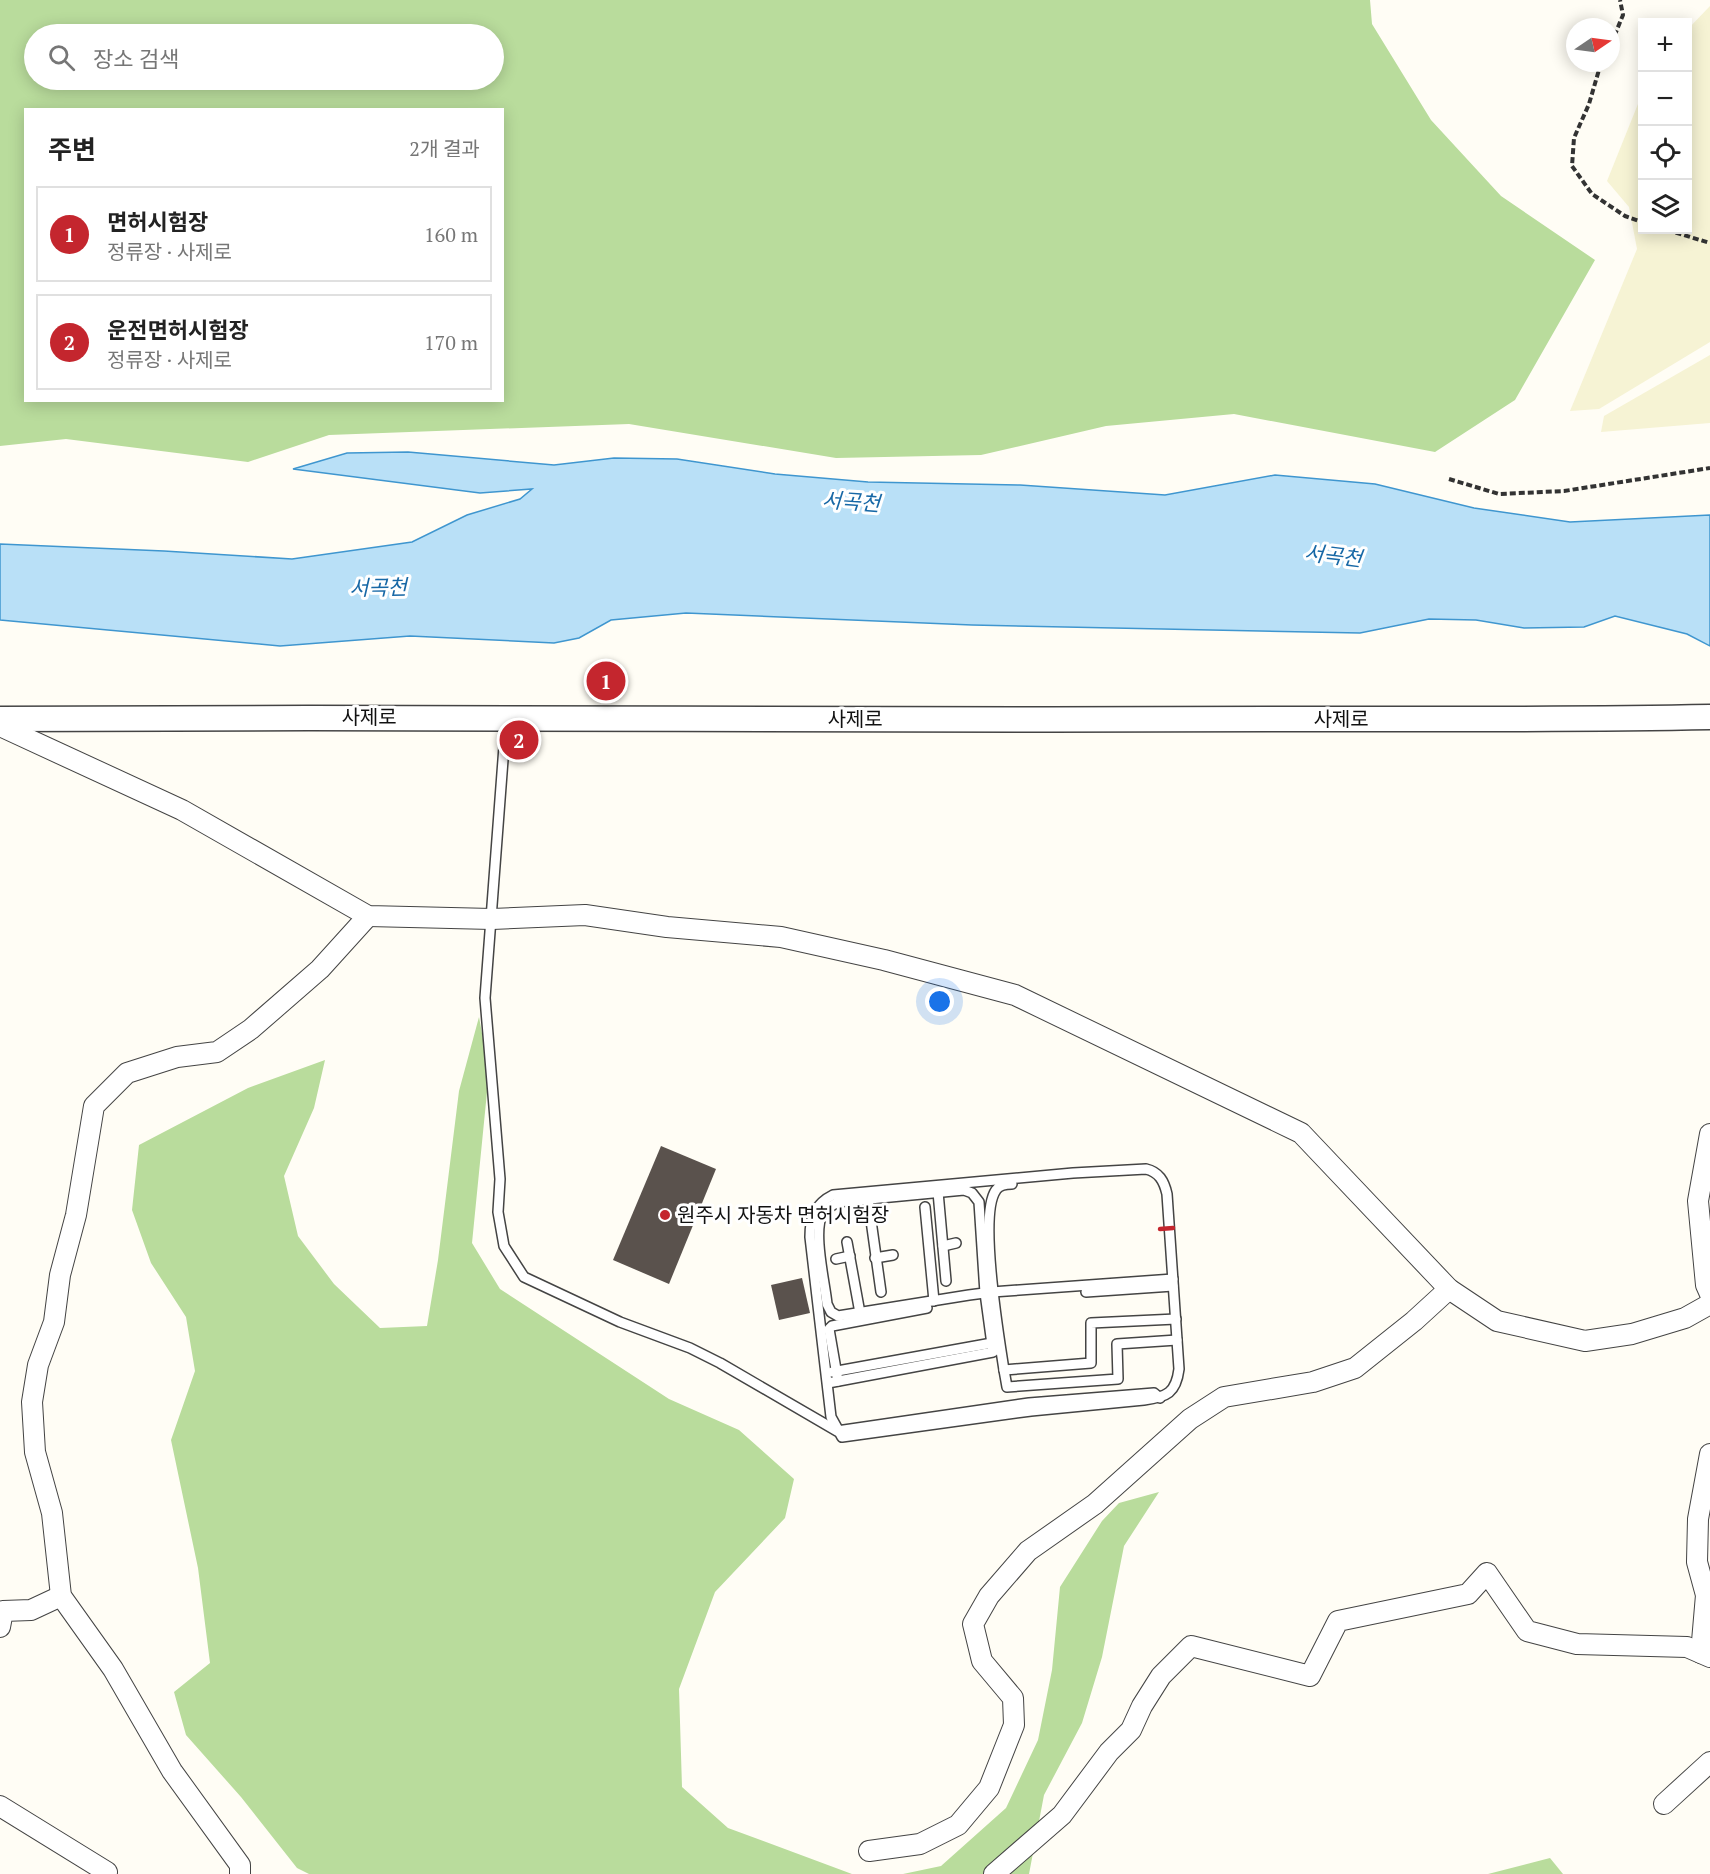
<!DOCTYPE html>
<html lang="ko">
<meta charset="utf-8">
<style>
body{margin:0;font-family:"PT Serif","Noto Sans KR",serif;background:#f6f6f6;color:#222}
.controls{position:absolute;right:18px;top:18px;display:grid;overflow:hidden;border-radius:0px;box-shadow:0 3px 15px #0003}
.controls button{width:54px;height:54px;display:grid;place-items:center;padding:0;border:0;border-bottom:2px solid #e0e0e0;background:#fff;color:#222;font:30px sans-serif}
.compass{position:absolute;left:1566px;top:18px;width:54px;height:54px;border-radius:50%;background:#fff;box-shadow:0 3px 15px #0003;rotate:77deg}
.you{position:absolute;left:940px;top:1002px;width:21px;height:21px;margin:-15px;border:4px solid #fff;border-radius:50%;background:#1a73e8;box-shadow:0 0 0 9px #1a73e833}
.badge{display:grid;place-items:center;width:39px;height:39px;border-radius:50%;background:#c4262e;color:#fff;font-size:20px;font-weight:700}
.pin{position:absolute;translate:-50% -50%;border:3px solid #fff;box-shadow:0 2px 6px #0006}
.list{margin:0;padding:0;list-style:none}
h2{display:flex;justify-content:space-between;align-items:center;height:78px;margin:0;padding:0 24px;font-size:26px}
h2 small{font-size:20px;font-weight:400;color:#767676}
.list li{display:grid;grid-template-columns:39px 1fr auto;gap:18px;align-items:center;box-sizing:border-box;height:96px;margin:0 12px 12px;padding:0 12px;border:2px solid #e0e0e0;border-radius:0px}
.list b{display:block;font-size:22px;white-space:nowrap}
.list p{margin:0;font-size:20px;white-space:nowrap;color:#767676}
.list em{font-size:20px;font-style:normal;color:#767676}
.icon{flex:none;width:33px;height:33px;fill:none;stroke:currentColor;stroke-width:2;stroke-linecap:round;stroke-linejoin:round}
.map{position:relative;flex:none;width:1710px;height:1874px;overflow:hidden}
.search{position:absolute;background:#fff;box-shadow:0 3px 15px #0003;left:24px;top:24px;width:480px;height:66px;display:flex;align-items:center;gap:15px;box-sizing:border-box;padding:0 21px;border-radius:33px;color:#767676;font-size:22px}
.panel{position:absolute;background:#fff;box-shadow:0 3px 15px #0003;left:24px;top:108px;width:480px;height:294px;border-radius:0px}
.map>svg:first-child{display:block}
.farmland{fill:#f6f3d4}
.forest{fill:#b9dc9c;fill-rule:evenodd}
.water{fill:#b9e0f7;stroke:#3f96cf;stroke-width:1.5}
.building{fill:#5a524d}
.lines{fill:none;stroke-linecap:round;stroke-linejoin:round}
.service-casing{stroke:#444;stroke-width:12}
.minor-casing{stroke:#444;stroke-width:22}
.tertiary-casing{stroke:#444;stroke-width:27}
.path{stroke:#333;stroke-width:4;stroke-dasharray:6 3;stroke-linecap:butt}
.service{stroke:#fff;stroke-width:9}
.minor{stroke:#fff;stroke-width:20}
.tertiary{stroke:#fff;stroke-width:24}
.rail{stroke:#c4262e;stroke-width:4.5}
.poi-dot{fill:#c4262e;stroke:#fff;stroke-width:2}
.labels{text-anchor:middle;stroke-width:6;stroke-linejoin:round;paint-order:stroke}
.street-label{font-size:20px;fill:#111;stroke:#fff}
.poi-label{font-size:20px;fill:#111;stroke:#fff;text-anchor:start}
.water-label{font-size:21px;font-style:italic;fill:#1768a6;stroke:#fff}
</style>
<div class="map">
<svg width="1710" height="1874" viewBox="0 0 1710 1874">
<rect width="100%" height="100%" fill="#fffdf5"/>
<g class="farmland">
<path d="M1710 6V342L1599 409 1570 411 1637 249 1629 207 1607 181 1642 94V230H1688V29Z"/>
<path d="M1710 355V423L1601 432 1604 416Z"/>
</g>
<g class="forest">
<path d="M0 0H1370L1372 24 1431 120 1501 196 1595 260 1515 400 1435 452 1234 414 1106 426 981 455 836 458 629 424 329 435 248 462 66 439 0 446ZM494 34V80H34V34ZM26 110H502V400H26Z"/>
<path d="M479 1017 489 1072 472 1243 500 1289 669 1399 739 1430 794 1479 785 1518 715 1592 679 1689 682 1787 728 1828 852 1874H309L297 1868 241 1797 186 1735 174 1692 210 1663 198 1568 171 1440 195 1371 186 1317 151 1263 132 1210 139 1145 248 1088 325 1060 314 1108 284 1176 298 1236 334 1284 380 1328 427 1326 438 1260 459 1091Z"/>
<path d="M1159 1492 1124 1546 1102 1657 1082 1723 1044 1795 1029 1874H903L941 1866 1006 1808 1038 1740 1052 1670 1060 1587 1102 1521 1119 1503Z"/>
<path d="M1550 1858 1563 1874H1488Z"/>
</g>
<path class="water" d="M408 452 554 465 614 458 677 459 775 474 868 482 1020 485 1165 495 1275 475 1375 484 1474 508 1570 522 1710 515V646L1687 634 1615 616 1584 627 1524 628 1476 620 1429 619 1360 633 972 625 686 613 611 620 579 638 554 643 410 636 280 646 0 620V544L164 551 292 559 412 542 467 515 520 499 532 489 480 493 293 469 347 453Z"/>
<g class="building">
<path d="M661 1146 716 1169 669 1284 613 1260Z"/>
<path d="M802 1278 810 1313 779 1320 771 1285Z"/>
</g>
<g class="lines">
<g class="service-casing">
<g id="service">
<path d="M506 720 485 998 500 1179 498 1212 504 1246 524 1277 620 1322 690 1348 720 1363 837 1431 1029 1403 1154 1393 1160 1398"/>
<path d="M1146 1169C1159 1172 1164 1181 1167 1194L1179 1369C1176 1393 1167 1397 1144 1400L1031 1411 842 1437 831 1417 810 1237C810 1217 815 1204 833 1195L1073 1173Z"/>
<path d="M1012 1184C1005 1184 999 1185 996 1190 978 1215 999 1337 1004 1370L1091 1363V1323L1176 1319"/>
<path d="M938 1192 946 1281"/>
<path d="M868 1199 881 1292"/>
<path d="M925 1207 934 1301"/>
<path d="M847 1242 860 1313"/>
<path d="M943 1246 956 1243"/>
<path d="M875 1258 893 1255"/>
<path d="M836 1259 850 1256"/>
<path d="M1086 1292 1173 1286"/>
<path d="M1004 1370 1007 1387 1118 1379 1117 1344 1177 1340"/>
<path d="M832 1372 992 1343"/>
<path d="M838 1381 829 1329 832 1326 927 1308"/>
<path d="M828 1383 993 1352 985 1293 979 1202 972 1193 964 1190 838 1202C833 1205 827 1208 823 1213 812 1230 825 1283 827 1304L831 1312 838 1316 969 1295 992 1292 1173 1279"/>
</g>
</g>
<g class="minor-casing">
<g id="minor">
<path d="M0 726 182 810 368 916 492 919 585 915 667 927 781 937 884 960 1015 995 1301 1133 1449 1289 1497 1321 1585 1341 1632 1334 1685 1318 1710 1304"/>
<path d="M1710 1134 1698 1201 1706 1285 1710 1294"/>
<path d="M0 1627 3 1611 31 1610 61 1596"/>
<path d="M1701 1653 1706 1595 1697 1562 1698 1519 1710 1454"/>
<path d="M1664 1804 1710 1762"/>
<path d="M0 1806 107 1872"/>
<path d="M869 1851 920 1844 958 1825 989 1788 1014 1725 1013 1698 982 1661 973 1624 989 1596 1028 1551 1095 1504 1190 1419 1224 1397 1313 1382 1355 1368 1414 1321 1449 1289"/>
<path d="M240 1874V1865L172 1771 113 1669 61 1596 52 1513 35 1452 32 1402 38 1365 54 1322 60 1275 76 1215 94 1106 127 1073 177 1057 217 1052 251 1029 320 969 368 916"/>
<path d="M994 1874 1062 1815 1109 1752 1131 1730 1142 1706 1161 1676 1191 1646 1310 1676 1338 1621 1468 1594 1487 1573 1527 1631 1577 1644 1687 1647 1710 1657"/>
</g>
</g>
<g class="tertiary-casing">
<path id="tertiary" d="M0 719C424 716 848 721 1272 719 1418 719 1564 720 1710 717"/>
</g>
<g class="path">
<path d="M1611 44 1623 15 1620 0"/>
<path d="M1601 63 1589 104 1574 138 1572 166 1592 194 1625 216 1642 222"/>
<path d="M1667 230 1710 243"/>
<path d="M1449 479 1499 494 1564 491 1710 468"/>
</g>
<use href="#service" class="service"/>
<use href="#minor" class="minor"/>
<use href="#tertiary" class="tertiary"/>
<path class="rail" d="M1160 1229 1173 1228"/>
</g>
<circle class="poi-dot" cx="665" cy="1215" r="6"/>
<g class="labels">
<g class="street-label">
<text x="369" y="724">사제로</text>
<text x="855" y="726">사제로</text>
<text x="1341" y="726">사제로</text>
</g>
<g class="poi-label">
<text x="677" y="1222">원주시 자동차 면허시험장</text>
</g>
<g class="water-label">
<text transform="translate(851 502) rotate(4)" y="7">서곡천</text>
<text transform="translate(1333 556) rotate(7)" y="7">서곡천</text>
<text transform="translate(378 588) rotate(-1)" y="7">서곡천</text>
</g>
</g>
</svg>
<div class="controls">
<button>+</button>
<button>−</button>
<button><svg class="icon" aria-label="locate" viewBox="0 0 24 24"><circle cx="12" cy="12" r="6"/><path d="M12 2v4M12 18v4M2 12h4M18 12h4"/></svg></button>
<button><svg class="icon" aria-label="layers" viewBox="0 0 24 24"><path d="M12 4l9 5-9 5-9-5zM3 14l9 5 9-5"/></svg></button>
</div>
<svg class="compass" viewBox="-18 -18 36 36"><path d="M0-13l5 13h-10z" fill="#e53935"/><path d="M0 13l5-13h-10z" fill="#767676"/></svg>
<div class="you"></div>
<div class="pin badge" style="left:606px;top:681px">1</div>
<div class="pin badge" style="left:519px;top:740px">2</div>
<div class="search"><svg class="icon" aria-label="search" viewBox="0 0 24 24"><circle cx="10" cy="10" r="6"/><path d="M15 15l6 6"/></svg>장소 검색</div>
<section class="panel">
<h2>주변<small>2개 결과</small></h2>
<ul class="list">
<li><span class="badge">1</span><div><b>면허시험장</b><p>정류장 · 사제로</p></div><em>160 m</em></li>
<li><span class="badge">2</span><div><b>운전면허시험장</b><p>정류장 · 사제로</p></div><em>170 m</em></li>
</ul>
</section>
</div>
